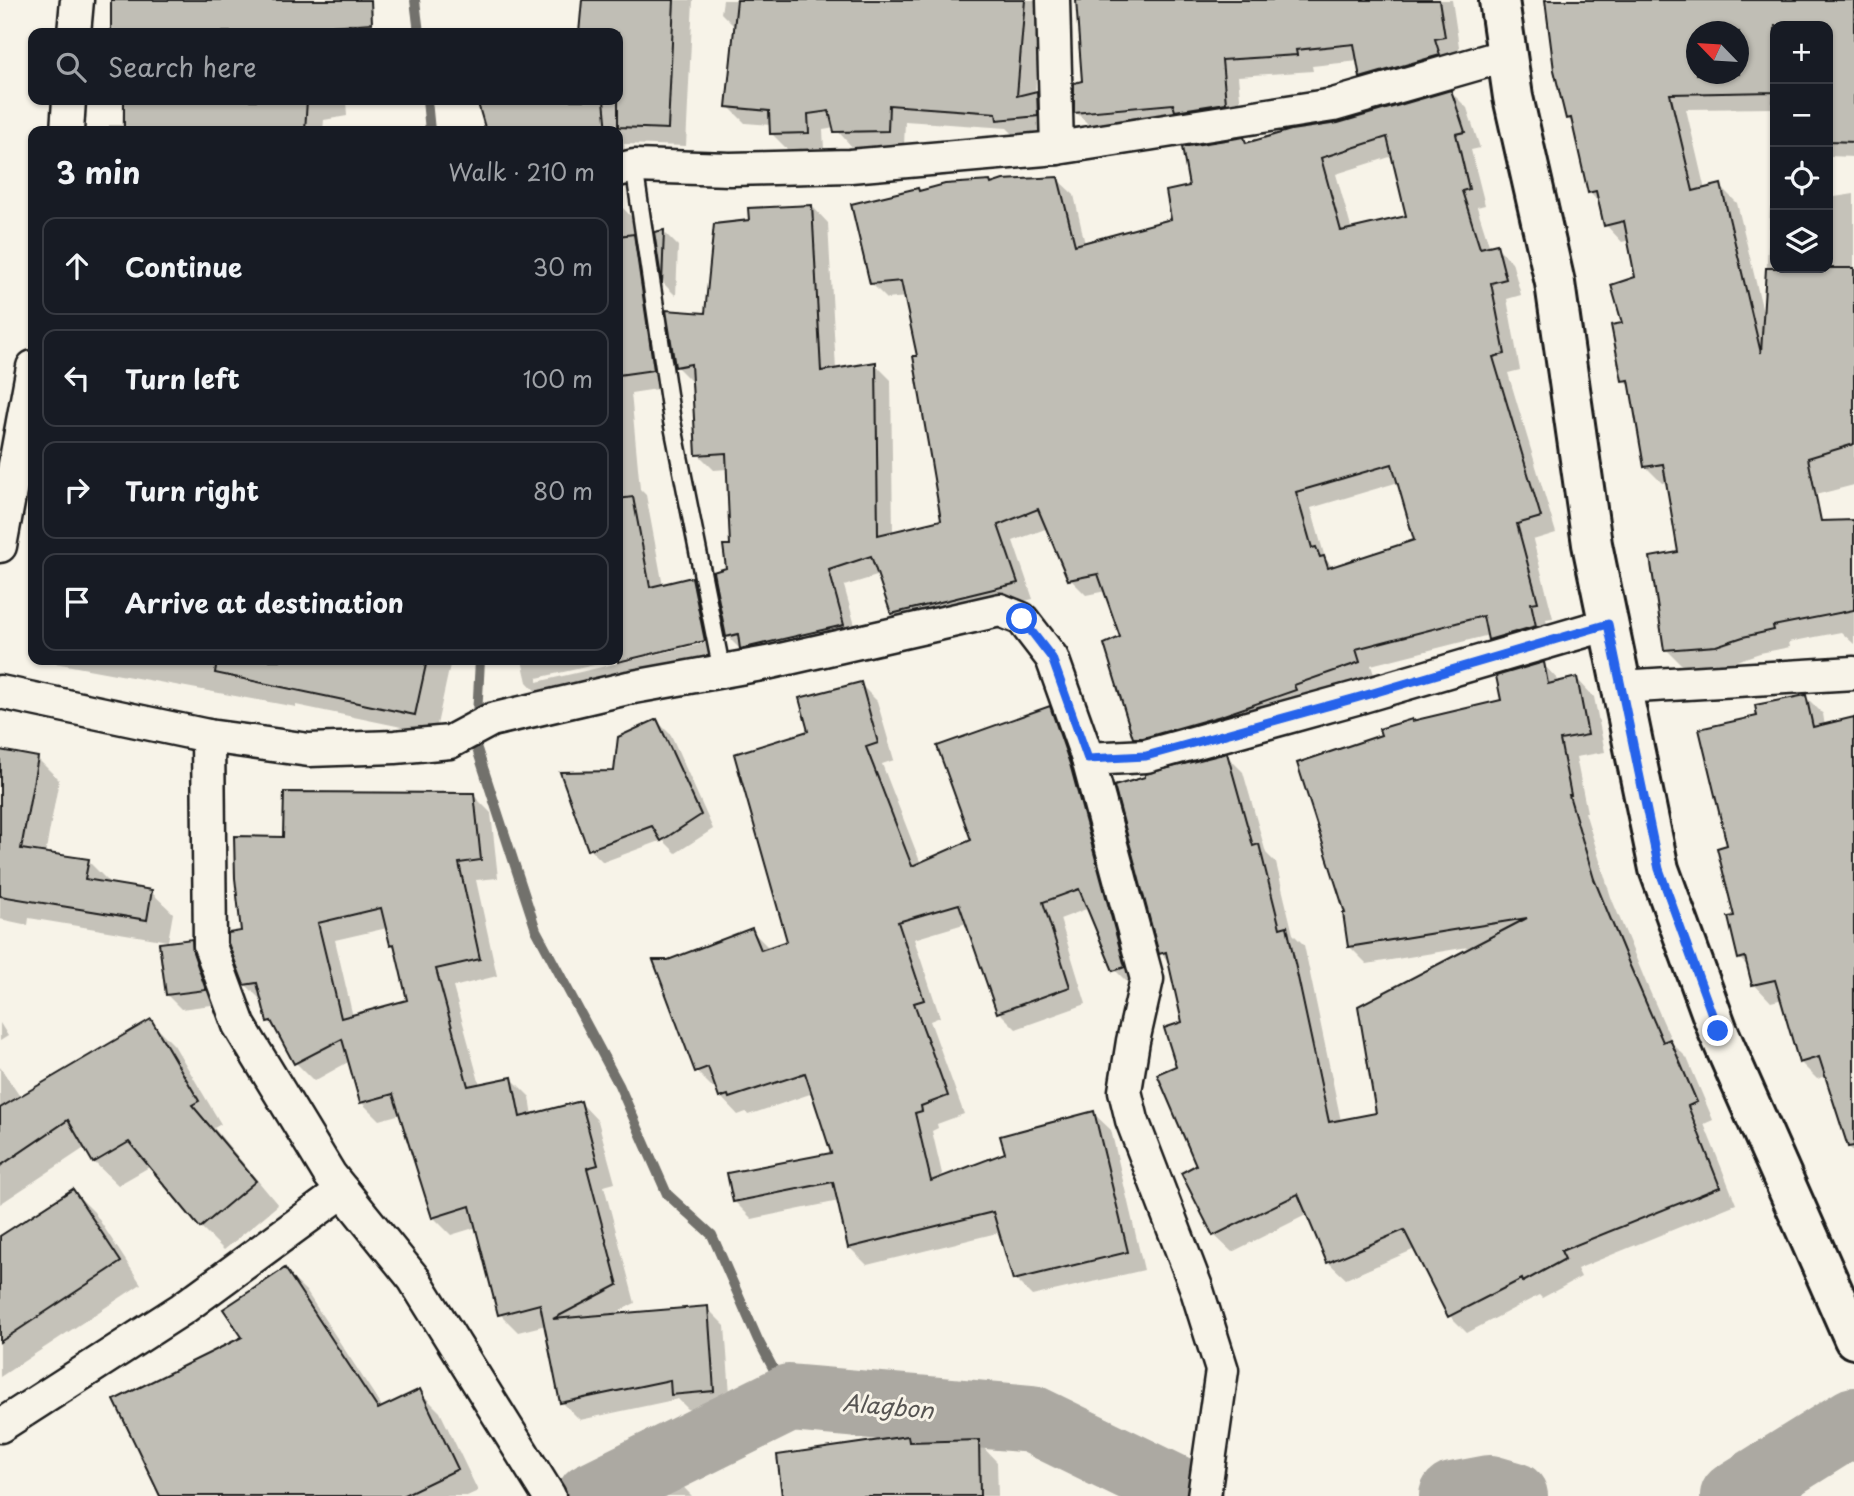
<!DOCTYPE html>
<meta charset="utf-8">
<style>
body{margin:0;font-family:"Playpen Sans",sans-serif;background:#20242c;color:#f1f3f6}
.controls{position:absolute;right:21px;top:21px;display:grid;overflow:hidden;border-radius:14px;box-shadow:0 2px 5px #0004}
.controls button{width:63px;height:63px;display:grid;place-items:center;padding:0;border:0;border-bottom:2px solid #363941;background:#171b24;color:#f1f3f6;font:35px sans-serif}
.compass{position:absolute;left:1686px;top:21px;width:63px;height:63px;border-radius:50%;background:#171b24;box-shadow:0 2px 5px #0004;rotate:295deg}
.stop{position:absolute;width:21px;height:21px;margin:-16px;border:5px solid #2563eb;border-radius:50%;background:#fff}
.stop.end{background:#2563eb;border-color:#fff;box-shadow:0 2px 7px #0008}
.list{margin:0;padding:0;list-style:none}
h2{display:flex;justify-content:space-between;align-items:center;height:91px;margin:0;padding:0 28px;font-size:30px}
h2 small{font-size:23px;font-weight:400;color:#9ea1a6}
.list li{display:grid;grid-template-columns:46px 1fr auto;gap:21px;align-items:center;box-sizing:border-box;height:98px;margin:0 14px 14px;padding:0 14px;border:2px solid #363941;border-radius:14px}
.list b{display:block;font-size:26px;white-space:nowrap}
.list em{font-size:23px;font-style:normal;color:#9ea1a6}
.icon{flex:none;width:38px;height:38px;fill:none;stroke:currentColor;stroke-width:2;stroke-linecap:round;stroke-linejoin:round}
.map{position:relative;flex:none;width:1854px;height:1496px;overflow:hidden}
.search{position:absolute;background:#171b24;box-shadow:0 2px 5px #0004;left:28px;top:28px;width:595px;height:77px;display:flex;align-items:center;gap:18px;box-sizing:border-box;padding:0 24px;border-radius:14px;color:#9ea1a6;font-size:26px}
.panel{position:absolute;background:#171b24;box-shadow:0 2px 5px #0004;left:28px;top:126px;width:595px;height:539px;border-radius:14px}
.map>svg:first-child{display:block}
.shadow{fill:#0003;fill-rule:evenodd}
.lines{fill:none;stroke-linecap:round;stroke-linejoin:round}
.stream{stroke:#72716c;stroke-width:10}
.river{stroke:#aca9a2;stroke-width:68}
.building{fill:#c0beb5;stroke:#1c1c1c;stroke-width:2;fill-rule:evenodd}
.service-casing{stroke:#1c1c1c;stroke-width:21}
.minor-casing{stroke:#1c1c1c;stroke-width:37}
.primary-casing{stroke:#1c1c1c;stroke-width:44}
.service{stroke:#f7f3e8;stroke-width:16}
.minor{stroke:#f7f3e8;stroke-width:32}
.primary{stroke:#f7f3e8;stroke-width:38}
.route{stroke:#2563eb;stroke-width:9}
.labels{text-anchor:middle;stroke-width:6;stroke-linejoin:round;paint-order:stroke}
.water-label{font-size:23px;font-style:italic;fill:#565452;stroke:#f7f3e8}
</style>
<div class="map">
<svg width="1854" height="1496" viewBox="0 0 1854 1496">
<rect width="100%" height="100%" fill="#f7f3e8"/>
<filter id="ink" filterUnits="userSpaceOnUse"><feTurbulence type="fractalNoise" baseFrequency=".0143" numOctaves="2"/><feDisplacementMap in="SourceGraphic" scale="14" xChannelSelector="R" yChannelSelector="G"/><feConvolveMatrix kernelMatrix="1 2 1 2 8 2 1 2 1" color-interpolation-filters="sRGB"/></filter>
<g filter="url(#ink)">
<g class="shadow">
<path d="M113 0H339L342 33H114Z"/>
<path d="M584 0H693L686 146 624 144 625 158 618 159V131H488L479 100H618V33H581Z"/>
<path d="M723 0H1041L1035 94 1053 110 1054 132 1015 136 1007 128 905 121 904 147 853 148 835 128 823 130 824 149 788 150 771 133V125L745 123 728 106 736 28 721 13Z"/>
<path d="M1077 0H1452L1460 53 1378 94 1361 77 1359 61 1312 66 1313 71 1238 76 1242 119 1093 129 1076 112 1084 83Z"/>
<path d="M1547 0H1854V157L1828 156V26H1775V140V108L1686 109 1705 190 1720 186 1737 203 1764 316 1770 208 1775 207V268H1828V198L1854 194V485L1692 527 1854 521V644L1841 632 1789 642 1790 647 1760 653 1733 662 1682 665 1666 649 1680 553 1668 482 1662 483 1645 466 1632 388 1624 380 1637 278 1630 240 1622 242 1606 225 1600 203 1589 192 1574 124 1568 119ZM1696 32H1738V74H1696Z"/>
<path d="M1451 92 1467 108 1480 148 1471 150 1485 205 1477 207 1490 248 1496 246 1512 262 1521 295 1507 299 1520 370 1508 373 1556 533 1533 540 1553 618 1546 619 1551 642 1506 656 1490 639 1489 635 1371 665 1375 678 1151 754 1135 737 1122 638 1106 591 1086 595 1070 579 1048 528 1013 541 1033 599 909 629 893 613 880 575 844 586 859 640 743 652 727 636 728 570 732 546 728 469 714 470 698 454 692 382 676 366 707 315 751 222 812 206 828 223 836 370 875 364 891 380 893 533 943 521 919 357 906 297 887 299 871 283 920 192 1057 179 1074 195 1085 244 1174 221 1191 187 1244 139 1248 144 1338 124ZM1393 156 1408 217 1352 231 1336 174ZM1399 482 1416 541 1333 568 1325 558 1311 508Z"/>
<path d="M123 100H346L347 116 324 120 323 131H109V125H122Z"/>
<path d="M622 207 639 225 670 387 631 393 640 489 646 495 663 586 692 579 709 596 722 659 544 700 527 682 522 660H618V208ZM713 638 714 641 537 682V678Z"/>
<path d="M664 232 678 246 676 296 664 284 656 233Z"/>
<path d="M52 660H445L450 665 435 734 296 705V707L55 663Z"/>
<path d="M1543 664 1560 682 1577 679 1594 697 1605 752 1576 757 1587 812H1585L1611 897 1647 985 1673 1044 1687 1058 1713 1120 1704 1124 1736 1204 1577 1269 1581 1277 1542 1298 1539 1295 1467 1333 1450 1316 1415 1249 1346 1279 1328 1262 1308 1214 1232 1252 1214 1235 1179 1067 1184 1023 1170 963 1161 953 1226 755 1243 772 1266 853 1276 863 1293 934 1304 945 1341 1121 1378 1114 1474 946 1367 964 1350 947 1347 914 1383 736 1413 722 1503 701Z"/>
<path d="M860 684 877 701 894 760 882 764 921 864 973 841 1049 708 1067 726 1141 984 1132 987 1115 970 1089 908 1060 919 1086 1004 1016 1029 999 1012 967 923 914 939 940 1017 930 1021 964 1114 937 1124 938 1128 932 1131 943 1178 1007 1154 1093 1113 1111 1130 1144 1270 1032 1296 1015 1279 1001 1232 867 1265 850 1248 839 1201 752 1219 734 1201 833 1154 813 1093 748 1115 746 1112 738 1115 721 1097 717 1087 713 1088 696 1071 751 930 769 948 790 942 810 733Z"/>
<path d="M1805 696 1823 714 1825 726 1854 718V1152L1850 1148 1827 1076 1817 1079 1800 1062 1783 999 1771 1002 1754 984 1750 968 1739 958 1729 846 1759 717Z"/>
<path d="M657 721 671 735 713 829 676 853 663 840 603 862 590 849 616 773Z"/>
<path d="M0 752 37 758 59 780 45 855 88 861 109 882V885L151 892 173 913 168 941 29 918 28 925 0 919Z"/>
<path d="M473 795 491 813 498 878 476 880 497 976 453 987 480 1085 512 1079 530 1097 533 1116 581 1103 598 1121 615 1183 604 1186 635 1303 610 1316 707 1308 725 1326 731 1408 691 1412 678 1399 580 1420 562 1402 546 1325 518 1332 500 1314 477 1227 451 1235 433 1217 401 1114 379 1120 361 1102 350 1061 314 1081 296 1063 278 1030 269 1021 264 1003 245 984 243 933 285 839ZM387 928 391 944 398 951 409 1001 353 1017 335 940Z"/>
<path d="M191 940 205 955 219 1004 181 1009 167 995Z"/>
<path d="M151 1022 174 1045 221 1124 214 1128 278 1205 224 1250 201 1227 151 1166 118 1185 94 1162 86 1147 0 1204V1067L21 1098Z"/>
<path d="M0 1023 8 1036 0 1041Z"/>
<path d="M73 1191 94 1212 141 1284 0 1377V1238Z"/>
<path d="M284 1270 306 1291 383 1408 419 1391 440 1412 478 1491 467 1496H162Z"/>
<path d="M908 1438 913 1444 978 1442 997 1462 998 1496H784Z"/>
<path d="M669 1472 692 1496H625Z"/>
</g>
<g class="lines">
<g class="stream">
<path d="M415 0 419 33"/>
<path d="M427 100 430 131"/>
<path d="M477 716 480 660"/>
<path d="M476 746 536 930 619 1085 667 1194 712 1235 758 1340 789 1398"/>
</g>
<g class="river">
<path d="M591 1496 789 1398 1032 1419 1190 1496"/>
<path d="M1453 1496 1490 1489 1514 1496"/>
<path d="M1734 1496 1854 1421"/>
</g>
</g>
<g class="building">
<path d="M111 0H371L372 23 246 32 111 33Z"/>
<path d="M582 0H674L668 129 618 127V33H579Z"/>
<path d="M737 0H1025L1017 96 1037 91 1038 116 997 120 996 113 889 105 888 131 834 132 829 111 808 114 809 133 770 134 769 111 726 107Z"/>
<path d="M1076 0H1439L1445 37 1435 39 1440 55 1360 78 1354 44 1296 50 1297 55 1222 60 1226 103 1175 111 1173 104 1074 113V83L1082 81Z"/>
<path d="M1545 0H1854V142L1828 141V26H1775V139H1772L1774 92 1670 94 1693 191 1721 184 1761 353 1766 268H1854V444L1808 458 1821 521 1854 520V610L1773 626 1774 630 1743 637 1716 646 1664 650 1650 557 1678 552 1663 464 1644 467 1629 380 1622 381 1611 325 1622 323 1611 285 1635 277 1624 221 1604 226 1596 191 1588 193 1571 118 1566 119 1554 70ZM1697 32H1739V74H1697Z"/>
<path d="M1451 90 1465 132 1456 134 1469 189 1462 191 1480 248 1497 244 1506 279 1491 283 1505 354 1493 357 1541 517 1517 524 1538 602 1531 603 1536 626 1488 640 1483 616 1356 649 1360 662 1294 685 1296 690 1221 716 1143 738H1133L1104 644 1120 637 1098 574 1068 580 1038 509 998 525 1018 583 891 614 871 556 829 570 844 625 740 649 738 634 726 637 713 572 726 568 723 545H730L726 453 696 455 691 364 675 367 666 310 705 313 714 224 749 220 748 208 812 205 821 371 876 362 878 535 941 520 913 356H917L901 281 870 284 851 204 918 188 919 191 945 184 990 181 991 184 1003 180 1058 177 1075 245 1171 219 1166 191 1189 186 1182 147 1244 137 1246 143 1291 130 1338 123ZM1387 137 1406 216 1341 231 1321 158ZM1392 464 1414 540 1328 568 1324 556 1320 557 1316 547 1312 548 1296 492Z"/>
<path d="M124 100H307L305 131H124Z"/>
<path d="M477 100H604L607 131H486Z"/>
<path d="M664 230 662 284 654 232Z"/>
<path d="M634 234 654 370 618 375V236Z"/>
<path d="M633 497 650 587 692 577 705 641 618 662V499Z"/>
<path d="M217 660H427L415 715 215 673Z"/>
<path d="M1544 662 1548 684 1577 677 1588 735 1560 740 1571 795H1569L1594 879 1630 966 1663 1042 1670 1039 1697 1102 1688 1106 1720 1187 1561 1251 1565 1259 1523 1282 1522 1279 1448 1317 1404 1230 1327 1263 1298 1194 1213 1236 1181 1173 1196 1165 1157 1074 1176 1066 1164 1028 1182 1022 1166 952 1159 954 1114 786 1145 777V774L1227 753 1253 846 1259 844 1280 928 1287 926 1329 1122 1376 1113 1358 1006 1527 918 1348 947 1343 913H1345L1297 763 1381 735 1379 729 1412 719V721L1501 700 1496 676Z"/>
<path d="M861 682 878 743 866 747 912 866 971 840 937 746 1050 706 1070 764 1125 967 1113 971 1079 889 1043 902 1070 987 997 1013 959 904 898 922 924 1000 914 1003 948 1096 921 1106 922 1111 915 1113 931 1181 1005 1153 1000 1136 1094 1111 1128 1252 1013 1280 993 1212 848 1248 833 1182 733 1202 727 1173 831 1153 805 1073 729 1098 728 1095 719 1098 708 1067 695 1072 653 960H668L752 928 761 950 787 941 734 754 808 731 799 698Z"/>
<path d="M1806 695 1813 727 1854 717V1146L1848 1147 1819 1057 1799 1063 1775 980 1752 985 1745 957 1738 959 1728 917 1734 916 1717 848 1727 845 1699 729 1757 716 1755 705Z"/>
<path d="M657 719 701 815 661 841 652 826 588 850 560 772 614 771 618 737Z"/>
<path d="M0 750 38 757 21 849 89 859 85 879 152 890 147 920 0 896Z"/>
<path d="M284 792 474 793 481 860 459 863 480 959 436 969 468 1086 512 1077 520 1117 581 1101 598 1165 587 1168 618 1285 553 1319 708 1306 714 1391 671 1395 670 1380 560 1403 540 1304 498 1315 470 1206 432 1218 393 1094 360 1103 342 1039 294 1064 271 1021 267 1022 257 983 244 985 228 943V933L241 931 235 878 234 836 283 837ZM381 908 390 945 394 944 407 1000 341 1018 318 923Z"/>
<path d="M192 939 193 952 206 990 166 995 159 943Z"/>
<path d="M151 1019 199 1101 192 1105 256 1181 200 1228 129 1142 93 1163 68 1120 0 1166V1108Z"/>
<path d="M73 1189 121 1262 0 1342V1236Z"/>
<path d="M285 1268 378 1409 420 1389 458 1469 402 1496H160L114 1400 242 1337 223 1309Z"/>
<path d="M908 1436 909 1442 979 1440 980 1496H782L777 1455Z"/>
</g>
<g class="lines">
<g class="service-casing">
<path id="service" d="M634 166 672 421 722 672"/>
</g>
<g class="minor-casing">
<g id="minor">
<path d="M1053 0 1057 148"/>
<path d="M74 33 77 0"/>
<path d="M67 131 69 100"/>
<path d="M618 170 634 166 730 169 850 166 1057 148 1333 105 1507 55"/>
<path d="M0 546 33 367"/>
<path d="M1620 687 1854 673"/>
<path d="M0 692 208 736 309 750 395 747 450 742 491 720 628 688 767 663 1000 610 1022 619 1052 658 1088 759 1147 979 1133 1041 1125 1091 1132 1120 1196 1287 1222 1370 1204 1496"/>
<path d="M208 736 210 946 239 1025 330 1175 414 1279 549 1496"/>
<path d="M1088 759 1146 756 1356 698 1609 624"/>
<path d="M0 1426 182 1309 343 1191"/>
</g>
</g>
<g class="primary-casing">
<path id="primary" d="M1499 0 1513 97 1555 283 1592 544 1659 869 1718 1031 1854 1339"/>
</g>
<use href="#service" class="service"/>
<use href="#minor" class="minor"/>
<use href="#primary" class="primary"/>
</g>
</g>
<g class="lines" filter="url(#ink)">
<path class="route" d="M1022 619 1052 658 1088 759 1146 756 1356 698 1608 624 1659 869 1718 1031"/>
</g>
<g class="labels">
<g class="water-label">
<text transform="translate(888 1407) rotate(5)" y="8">Alagbon</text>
</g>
</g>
</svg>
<div class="controls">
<button>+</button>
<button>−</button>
<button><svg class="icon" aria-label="locate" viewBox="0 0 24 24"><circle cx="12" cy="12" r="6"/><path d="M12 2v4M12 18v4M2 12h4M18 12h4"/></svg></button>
<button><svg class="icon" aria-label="layers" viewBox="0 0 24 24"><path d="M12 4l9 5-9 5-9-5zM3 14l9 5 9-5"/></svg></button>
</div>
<svg class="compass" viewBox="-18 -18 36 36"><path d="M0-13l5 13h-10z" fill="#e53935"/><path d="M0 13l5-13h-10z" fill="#9ea1a6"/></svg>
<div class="stop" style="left:1022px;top:619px"></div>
<div class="stop end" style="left:1718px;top:1031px"></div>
<div class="search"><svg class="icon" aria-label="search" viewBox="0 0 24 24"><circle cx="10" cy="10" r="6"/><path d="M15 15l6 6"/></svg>Search here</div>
<section class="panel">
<h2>3 min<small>Walk · 210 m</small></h2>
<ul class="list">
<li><svg class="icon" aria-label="ahead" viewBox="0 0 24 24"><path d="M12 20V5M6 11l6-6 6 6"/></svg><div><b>Continue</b></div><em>30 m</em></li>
<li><svg class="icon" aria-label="left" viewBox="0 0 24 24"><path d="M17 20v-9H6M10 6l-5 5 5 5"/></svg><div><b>Turn left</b></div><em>100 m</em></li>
<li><svg class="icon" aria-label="right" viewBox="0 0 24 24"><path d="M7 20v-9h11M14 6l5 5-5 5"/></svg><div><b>Turn right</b></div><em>80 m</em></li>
<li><svg class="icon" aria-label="arrive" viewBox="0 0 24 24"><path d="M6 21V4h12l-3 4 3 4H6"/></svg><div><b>Arrive at destination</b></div></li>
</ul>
</section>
</div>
